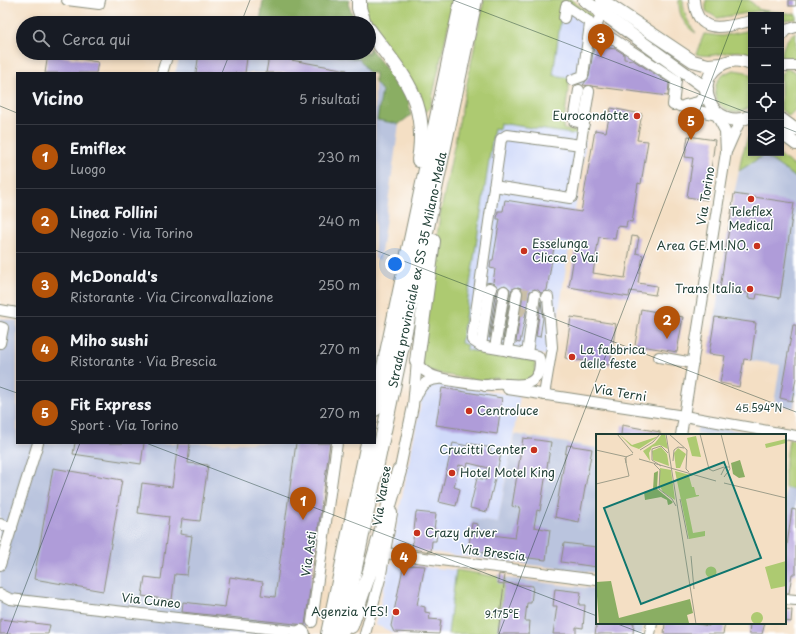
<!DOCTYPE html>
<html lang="it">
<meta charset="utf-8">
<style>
body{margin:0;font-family:"Playpen Sans",sans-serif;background:#242831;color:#f1f3f6}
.controls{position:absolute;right:12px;top:12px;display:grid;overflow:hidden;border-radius:0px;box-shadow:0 2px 6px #0003}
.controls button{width:36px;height:36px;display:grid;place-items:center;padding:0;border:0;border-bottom:1px solid #363941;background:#171b24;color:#f1f3f6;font:20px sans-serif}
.you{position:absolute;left:395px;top:264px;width:14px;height:14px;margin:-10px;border:3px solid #fff;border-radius:50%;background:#1a73e8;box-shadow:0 0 0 6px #1a73e833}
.badge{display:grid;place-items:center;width:26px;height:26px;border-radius:50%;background:#b45309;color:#fff;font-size:13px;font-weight:700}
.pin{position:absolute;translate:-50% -33px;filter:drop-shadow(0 1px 2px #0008)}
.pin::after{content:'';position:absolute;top:21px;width:14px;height:12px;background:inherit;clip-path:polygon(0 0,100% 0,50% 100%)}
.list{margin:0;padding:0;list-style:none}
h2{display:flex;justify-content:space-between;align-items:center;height:52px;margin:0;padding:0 16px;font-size:17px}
h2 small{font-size:13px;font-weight:400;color:#9ea1a6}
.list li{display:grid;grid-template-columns:26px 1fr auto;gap:12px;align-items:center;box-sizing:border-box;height:64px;padding:0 16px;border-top:1px solid #363941}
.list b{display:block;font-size:15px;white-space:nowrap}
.list p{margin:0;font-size:13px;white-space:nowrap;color:#9ea1a6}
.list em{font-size:13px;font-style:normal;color:#9ea1a6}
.icon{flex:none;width:22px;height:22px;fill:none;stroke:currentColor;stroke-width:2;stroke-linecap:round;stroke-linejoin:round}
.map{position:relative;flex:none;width:796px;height:634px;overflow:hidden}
.search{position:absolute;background:#171b24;box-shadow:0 2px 6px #0003;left:16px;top:16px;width:360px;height:44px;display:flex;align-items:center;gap:10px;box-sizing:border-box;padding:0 14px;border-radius:22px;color:#9ea1a6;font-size:15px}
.panel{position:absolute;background:#171b24;box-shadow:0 2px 6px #0003;left:16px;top:72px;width:360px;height:372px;border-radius:0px}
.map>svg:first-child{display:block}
.built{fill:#d0daf9}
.industrial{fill:#bac4de}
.green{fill:#adca71;stroke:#668452}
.forest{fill:#8aae63;stroke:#54764c}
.building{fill:#af9cd9}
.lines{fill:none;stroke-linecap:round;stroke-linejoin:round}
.minor-tunnel{stroke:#c9bfa7;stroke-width:10;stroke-dasharray:10 5;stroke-linecap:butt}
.minor-casing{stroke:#8a8e7c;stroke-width:12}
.major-casing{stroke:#8a8e7c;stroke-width:14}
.highway-casing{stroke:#8a8e7c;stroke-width:16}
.minor{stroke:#fff;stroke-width:10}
.major{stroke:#fff;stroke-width:12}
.highway{stroke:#fff;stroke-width:14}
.ticks{fill:none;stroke:#1f3d34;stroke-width:1;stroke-opacity:0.45}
.poi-dot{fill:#c8321e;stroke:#fff;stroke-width:1.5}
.labels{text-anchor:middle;stroke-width:3;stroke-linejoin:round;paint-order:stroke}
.poi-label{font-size:12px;fill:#1f3d34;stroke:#fff;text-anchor:end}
.street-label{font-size:12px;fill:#1f3d34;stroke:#fff}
.inset-road{fill:none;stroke:#9f9e8a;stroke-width:1}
.view{fill:#0f766e;fill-opacity:0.15;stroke:#0f766e;stroke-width:2}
.inset-edge{fill:none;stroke:#1f3d34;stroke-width:2}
.ticks-label{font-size:10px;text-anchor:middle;fill:#1f3d34;stroke:#fff;stroke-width:3;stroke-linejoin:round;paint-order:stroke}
</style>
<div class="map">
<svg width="796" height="634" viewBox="0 0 796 634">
<rect width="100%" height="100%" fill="#fff"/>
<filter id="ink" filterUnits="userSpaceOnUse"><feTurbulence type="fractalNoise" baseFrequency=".025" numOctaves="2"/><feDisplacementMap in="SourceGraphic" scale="8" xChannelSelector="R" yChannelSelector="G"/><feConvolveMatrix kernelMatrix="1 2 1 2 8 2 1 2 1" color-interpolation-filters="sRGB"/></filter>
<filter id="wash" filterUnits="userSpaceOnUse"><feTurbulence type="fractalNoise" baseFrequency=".012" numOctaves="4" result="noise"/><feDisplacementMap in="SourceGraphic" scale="16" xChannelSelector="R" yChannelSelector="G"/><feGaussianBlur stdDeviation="0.9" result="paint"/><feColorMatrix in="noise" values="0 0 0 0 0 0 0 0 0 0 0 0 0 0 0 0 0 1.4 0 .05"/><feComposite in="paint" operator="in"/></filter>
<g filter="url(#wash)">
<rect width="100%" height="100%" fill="#f4dfc4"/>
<g class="built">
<path d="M563 1 671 80 668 96 569 83 553 75Z"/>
<path d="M500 123 578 135 586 141 552 356 536 354 535 361 467 350 461 344 494 128Z"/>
<path d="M430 383 520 396 498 523 472 519 467 557 392 547 423 392Z"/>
<path d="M389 563 456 570 448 634 394 633 376 625Z"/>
</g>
<g class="industrial">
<path d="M181 53H317L359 59 369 73H175Z"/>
<path d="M375 82 382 91 377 120 399 124 380 260 375 259Z"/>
<path d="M764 155 796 178V393L794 408 774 404 780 365 709 354 734 194 739 171Z"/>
<path d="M0 318 17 321V443H331L304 634H0Z"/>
<path d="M698 424 767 435H696Z"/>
<path d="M514 434 597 448V573L467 557 472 519 498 523Z"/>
<path d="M785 488 796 490V569L785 567Z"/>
<path d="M505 578 597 589V623H643L642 634H498Z"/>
</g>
<g class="green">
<path d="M365 0H454L430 108 425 112 367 19Z"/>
<path d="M484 0H571L592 15 591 23 589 19 563 2 553 75 570 78 563 129 580 132 578 135 500 123 499 129 494 128 461 343 467 345V350L535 361V375L523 382 495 378 480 381 441 374 424 368 421 358 440 215Z"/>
<path d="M679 0H683C683 13 688 23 696 33 684 26 678 14 679 0Z"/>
<path d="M706 0H749L760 10 796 14V19L782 20 781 15 759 11 717 18 706 11Z"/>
<path d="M751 30V54C732 46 716 60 696 54L704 34 722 36Z"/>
<path d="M796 32V60L781 61C781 50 786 37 796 32Z"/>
<path d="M783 68 796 72V109L789 116 781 110V73L784 72Z"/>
<path d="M734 70 746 72 751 76V106C721 129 697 79 734 70Z"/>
<path d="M748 137H751V153H776L796 167V178L764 155 739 171 742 155Z"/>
<path d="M789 439 796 440V490L785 488V466Z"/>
<path d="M456 570 505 578 498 634H448Z"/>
</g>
<g class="forest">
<path d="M263 0H349L348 4 356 23H260Z"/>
<path d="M369 47 408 97 411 115 399 124 377 120 382 91 375 82V73H369L359 59 319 53H369Z"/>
</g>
<g id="blocks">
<g class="building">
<rect x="789" y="0" width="7" height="6"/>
<path d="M594 46 616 49 624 54V59L633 60 669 83 668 96 583 85 589 77Z"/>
<path d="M199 53H216L247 58 245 73H196Z"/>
<path d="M48 54 98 62 96 73H45Z"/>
<path d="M269 56 347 70V73H266Z"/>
<path d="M611 108 642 114 637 140 648 141 641 184 638 183 632 222 627 221 626 227 617 226 615 239 599 237 593 273 625 278 632 236 639 237 636 253 643 255 638 283 657 286 655 295 630 291 629 297 569 287 576 244 555 241 547 290 541 293 535 289 530 291 520 343 516 342 523 294 521 288 518 287 512 289 511 292 503 341 510 289 505 285 498 288 493 282 495 269 490 268 491 260H493L500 219H497L498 211H503L505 200 581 212 595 130 606 132Z"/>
<path d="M688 136 715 140 707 200 687 197 693 158 685 157Z"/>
<path d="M734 194 794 203 780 298 757 294 756 299 748 298 749 293 720 289Z"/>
<path d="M497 293 490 338H489L495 295Z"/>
<path d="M541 301 543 318 540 337 536 336Z"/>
<path d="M641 309 683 317 677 352 635 345Z"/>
<path d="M571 317 616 324 610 365 565 358Z"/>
<path d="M715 317 756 323 751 360 744 359 739 387 720 383 725 356 709 354Z"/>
<path d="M793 325H796V378L792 401 780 398Z"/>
<path d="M442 388 502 398 497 434 436 425Z"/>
<path d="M622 425 660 432V435H621Z"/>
<path d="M523 438 551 442 540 511 537 510 534 527 550 530 546 560 468 551 472 523 478 524 477 533 515 538 520 508 512 506Z"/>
<path d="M75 443H144L141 464 73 454Z"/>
<path d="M178 443H190L188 463 208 465 200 521 182 519 180 534 192 536 187 575 175 574 172 600 142 596 145 577 161 579 169 517 138 513 142 483 172 487Z"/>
<path d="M296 443H330L305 625 182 612 183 602 225 607 230 577 263 582 261 595 275 597Z"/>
<path d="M453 443 468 446V443L491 448 490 452 501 454 487 512 470 508 477 478 486 480 489 468 468 463 467 467 459 465 454 487 460 489 456 506 439 502Z"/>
<path d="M567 445 592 449 579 522 555 517Z"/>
<path d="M53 468 122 480 103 591 34 579Z"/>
<path d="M792 509 796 510V574H792L789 593H785V560Z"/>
<path d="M416 512 436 514 434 530H437L436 541H432L431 552 412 549Z"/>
<path d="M564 543 597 547V567L561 562Z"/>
<path d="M408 565 425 566 417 605 425 607V612L430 613 429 619 441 620 439 634 394 632 391 626 403 568Z"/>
<path d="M499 574 505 575 504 583 533 586 531 603H527L525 621H530L529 634H498L504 584 498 583Z"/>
<path d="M555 589 581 592 579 605H585L583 628 576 627V634H553L557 606H553Z"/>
<path d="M785 609 792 610 791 622 785 621Z"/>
<path d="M0 619 50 625 48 634H0Z"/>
<path d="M597 623H634L633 634H595Z"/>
<path d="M665 623H692L709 626 710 623H725L723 634H664Z"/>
<path d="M750 623H765L762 634H749Z"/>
</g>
</g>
</g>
<g filter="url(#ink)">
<use href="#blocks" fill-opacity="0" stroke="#8a8e7c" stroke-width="1"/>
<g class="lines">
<g class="minor-tunnel">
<path d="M519 293 528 294"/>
<path d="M516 308 525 313"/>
</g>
<g class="minor-casing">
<g id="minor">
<path d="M67 0 99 4 100 0"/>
<path d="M694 0C697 37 725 27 751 21"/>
<path d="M601 13 596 28 676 80 673 105"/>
<path d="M564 18 566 6 588 21 590 24 583 76 572 80"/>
<path d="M781 36 786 30 796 27"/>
<path d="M781 66H796"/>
<path d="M162 73 168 53"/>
<path d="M579 90 574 121 584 123"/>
<path d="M685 105 698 102 707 94"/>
<path d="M679 106 720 116"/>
<path d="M727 150 738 125 743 119"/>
<path d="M494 186 570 198 572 197 589 91"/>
<path d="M0 310 17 313"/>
<path d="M0 327 3 328 0 343"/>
<path d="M481 346 489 288 492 289"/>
<path d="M495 348 504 291"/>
<path d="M508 351 517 293"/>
<path d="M527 354 535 295"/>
<path d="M659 357 693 363"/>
<path d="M417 361C423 382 471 383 491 386"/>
<path d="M485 386C502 378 531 395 539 371 540 366 541 360 538 356L481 346 472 340 501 139 507 135 581 145"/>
<path d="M508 389 684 416 796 436"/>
<path d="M544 395 552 347 548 297H546"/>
<path d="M416 397C421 385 425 380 438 379"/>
<path d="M681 435 726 152 725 131 714 110"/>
<path d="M398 478 413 406 417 361"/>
<path d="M0 524 12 528"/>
<path d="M385 553 597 580"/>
<path d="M0 565 38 443"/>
<path d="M0 594 10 599 301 632"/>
<path d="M785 599 796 600"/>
<path d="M312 622 337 443"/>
<path d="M365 634 380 579 392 513"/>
<path d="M650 634 652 623"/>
</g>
</g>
<g class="major-casing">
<g id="major">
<path d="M584 0 707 89"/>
<path d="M602 0 693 61 708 65 722 64"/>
<path d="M751 64C742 60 733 59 724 63 688 79 713 134 751 116"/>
<path d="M781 119 796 130"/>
<path d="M781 133 796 144"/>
</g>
</g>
<g class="highway-casing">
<g id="highway">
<path d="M359 0V8L364 23"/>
<path d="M369 30C402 75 429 99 419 160"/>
<path d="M417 361 433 241"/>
<path d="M375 409 462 0"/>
<path d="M351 626 370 571 399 471"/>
<path d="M301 632 303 634"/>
<path d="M328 634 368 443"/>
<path id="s1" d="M341 634 475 0"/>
</g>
</g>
<use href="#minor" class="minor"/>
<use href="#major" class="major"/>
<use href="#highway" class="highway"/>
</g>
</g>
<path class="ticks" d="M453 0 751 114M241 23 250 0M222 73 230 53M0 106 17 113M781 126 796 132M375 250 796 412M0 387 17 393M146 443 597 616M615 623 644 634M7 634 80 443M499 634 742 0"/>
<g class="poi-dot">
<circle cx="637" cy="116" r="4"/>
<circle cx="751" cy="199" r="4"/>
<circle cx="757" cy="246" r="4"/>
<circle cx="524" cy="251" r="4"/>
<circle cx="750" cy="289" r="4"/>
<circle cx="572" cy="357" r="4"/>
<circle cx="469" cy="411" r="4"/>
<circle cx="534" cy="450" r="4"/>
<circle cx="452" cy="473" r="4"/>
<circle cx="417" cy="533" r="4"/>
<circle cx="396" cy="612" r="4"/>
</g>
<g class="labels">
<g class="poi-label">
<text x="629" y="120">Eurocondotte</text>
<text x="751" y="216" text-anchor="middle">Teleflex<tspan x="751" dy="14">Medical</tspan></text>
<text x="532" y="248" text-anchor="start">Esselunga<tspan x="532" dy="14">Clicca e Vai</tspan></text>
<text x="749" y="250">Area GE.MI.NO.</text>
<text x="742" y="293">Trans Italia</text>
<text x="580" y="354" text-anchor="start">La fabbrica<tspan x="580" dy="14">delle feste</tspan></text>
<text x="477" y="415" text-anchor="start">Centroluce</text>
<text x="526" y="454">Crucitti Center</text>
<text x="460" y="477" text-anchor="start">Hotel Motel King</text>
<text x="425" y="537" text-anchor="start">Crazy driver</text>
<text x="388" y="616">Agenzia YES!</text>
</g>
<g class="street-label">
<text transform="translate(706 196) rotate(-81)" y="4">Via Torino</text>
<text dy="4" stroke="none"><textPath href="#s1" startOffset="372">Strada provinciale ex SS 35 Milano-Meda</textPath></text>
<text transform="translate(620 393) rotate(9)" y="4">Via Terni</text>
<text transform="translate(382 496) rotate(-81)" y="4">Via Varese</text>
<text transform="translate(493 553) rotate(7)" y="4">Via Brescia</text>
<text transform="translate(309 554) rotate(-82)" y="4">Via Asti</text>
<text transform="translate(151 601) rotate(6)" y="4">Via Cuneo</text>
</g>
</g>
<g transform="translate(596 434)">
<rect width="190" height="190" fill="#f4dfc4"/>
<path d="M23 0 36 11 63 2 43 15 35 12ZM66 0H69L72 15 64 11 56 13 53 19 54 27 47 17 59 9ZM100 2 105 23 96 22 91 4ZM190 5V9L170 14 169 10ZM65 13 71 20 73 32 57 26 56 17ZM82 14 90 20 84 34H80L78 19ZM64 34 75 36 79 66 67 58 63 51ZM79 37 98 42H93L96 53H98L100 61H103V62L90 65 97 99 109 97V102L93 105ZM190 127V152L175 155 169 133ZM109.5 138a5.5 5.5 0 1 1 11 0a5.5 5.5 0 1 1-11 0ZM155 184a6 6 0 1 1 12 0a6 6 0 1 1-12 0Z" fill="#adca71"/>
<path d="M144 26 149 43 143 44 137 40 135 29ZM62 37 61 55 77 68 75 70 72 71 71 66 65 63 49 66 48 58 57 56 58 39ZM15 147 23 184 94 165 97 179 91 181 93 189 3 190 0 148Z" fill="#8aae63"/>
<path class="inset-road" d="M21 0 37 19M70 0 100 190M73 0 91 16 90 35 93 38M104 0 113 35 117 37 128 33M125 0 134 35 128 43M0 16 31 23M44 16 57 8 64 0M43 25 120 47M77 27 78 16 82 13 88 14M30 29V23L37 20M58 30 64 36 63 55 76 65 80 72M65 32 56 26V15L65 12 72 19M125 41 129 33H133M128 49 190 64M0 50 33 42 29 24M84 65 92 105M95 122 98 155"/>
<path class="view" d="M128 28 165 124 45 170 8 74Z"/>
<rect width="190" height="190" class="inset-edge"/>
</g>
<g class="ticks-label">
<text x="759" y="412">45.594°N</text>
<text x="502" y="618">9.175°E</text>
</g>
</svg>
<div class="controls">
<button>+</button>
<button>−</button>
<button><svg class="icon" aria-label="locate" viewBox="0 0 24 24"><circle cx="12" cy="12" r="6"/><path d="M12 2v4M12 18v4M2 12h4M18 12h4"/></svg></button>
<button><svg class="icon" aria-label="layers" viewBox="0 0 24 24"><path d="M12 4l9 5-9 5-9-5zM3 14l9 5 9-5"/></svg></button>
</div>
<div class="you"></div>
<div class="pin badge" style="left:303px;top:520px">1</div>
<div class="pin badge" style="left:667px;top:339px">2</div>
<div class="pin badge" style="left:601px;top:57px">3</div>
<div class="pin badge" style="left:404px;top:576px">4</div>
<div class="pin badge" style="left:691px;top:140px">5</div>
<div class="search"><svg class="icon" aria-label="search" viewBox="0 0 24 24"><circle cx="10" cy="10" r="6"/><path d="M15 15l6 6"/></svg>Cerca qui</div>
<section class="panel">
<h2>Vicino<small>5 risultati</small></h2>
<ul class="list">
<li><span class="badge">1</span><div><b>Emiflex</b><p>Luogo</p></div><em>230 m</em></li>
<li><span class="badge">2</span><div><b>Linea Follini</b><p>Negozio · Via Torino</p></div><em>240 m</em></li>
<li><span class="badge">3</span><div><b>McDonald's</b><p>Ristorante · Via Circonvallazione</p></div><em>250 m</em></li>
<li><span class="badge">4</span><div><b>Miho sushi</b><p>Ristorante · Via Brescia</p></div><em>270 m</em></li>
<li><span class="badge">5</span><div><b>Fit Express</b><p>Sport · Via Torino</p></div><em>270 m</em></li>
</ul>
</section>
</div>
